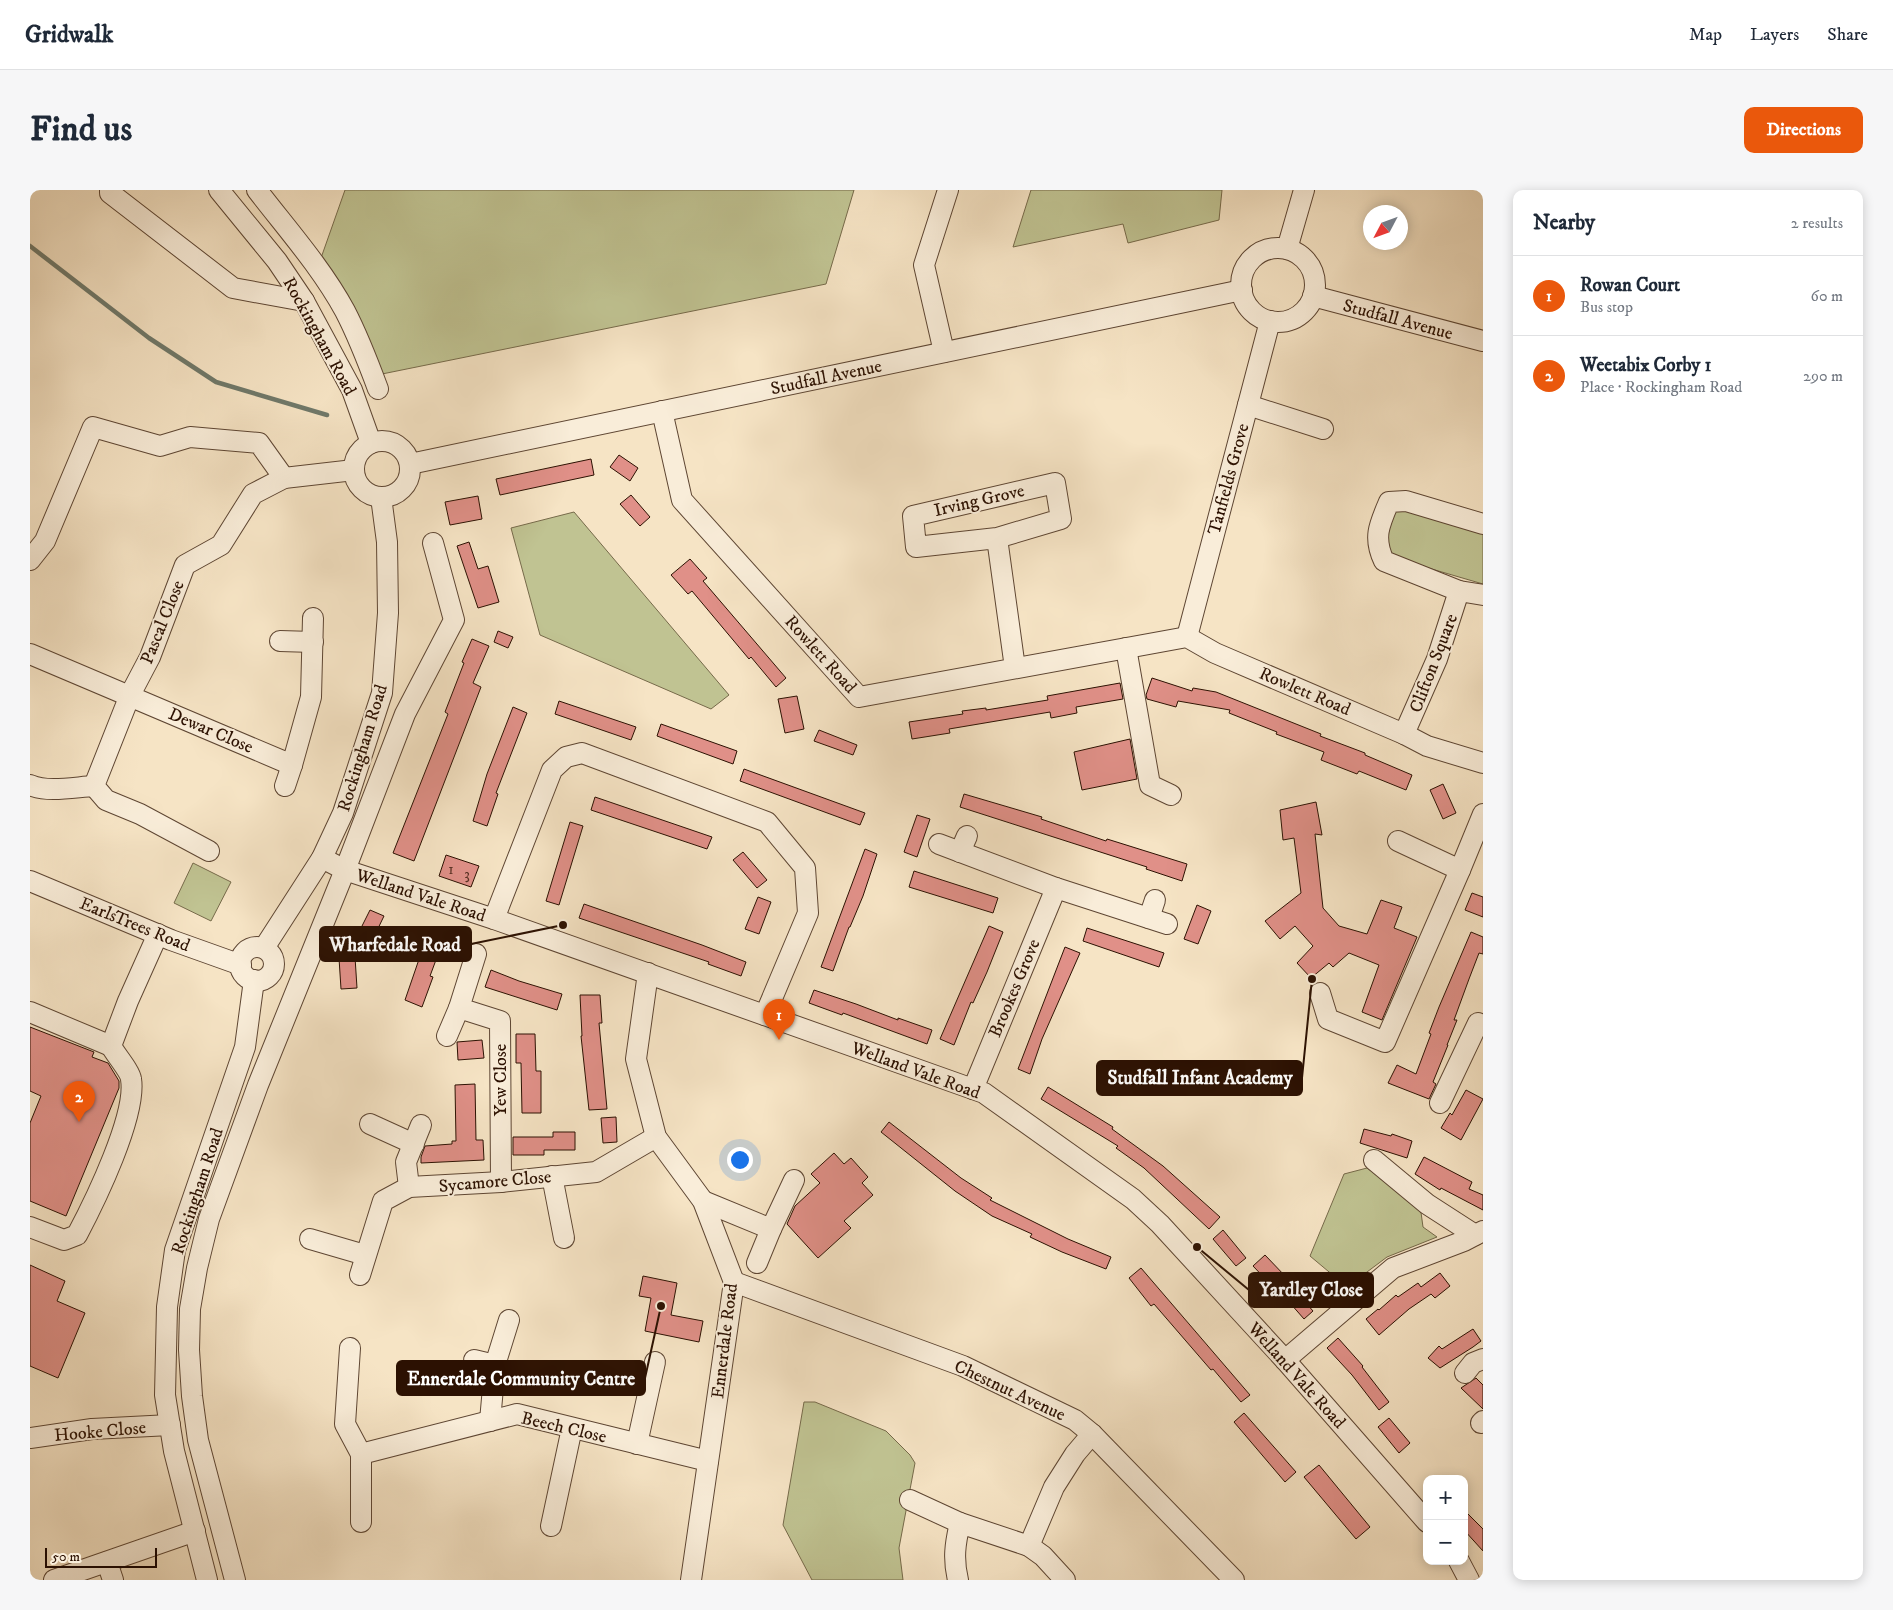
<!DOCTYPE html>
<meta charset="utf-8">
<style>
body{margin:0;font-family:"IM FELL DW Pica",serif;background:#f6f6f7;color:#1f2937}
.controls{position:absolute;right:15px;bottom:15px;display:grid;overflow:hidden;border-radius:10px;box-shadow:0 2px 12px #0003}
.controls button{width:45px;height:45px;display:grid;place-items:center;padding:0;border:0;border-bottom:1px solid #e0e1e3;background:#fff;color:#1f2937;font:25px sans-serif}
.compass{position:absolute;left:1333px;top:15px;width:45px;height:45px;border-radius:50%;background:#fff;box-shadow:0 2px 12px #0003;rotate:229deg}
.scale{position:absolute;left:15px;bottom:12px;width:112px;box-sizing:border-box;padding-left:5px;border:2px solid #2c1102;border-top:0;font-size:14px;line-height:18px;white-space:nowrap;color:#2c1102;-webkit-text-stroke:4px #f9edd9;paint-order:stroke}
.you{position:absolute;left:709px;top:969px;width:18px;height:18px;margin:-12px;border:4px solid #fff;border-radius:50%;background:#1a73e8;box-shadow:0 0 0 8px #1a73e833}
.badge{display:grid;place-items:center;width:32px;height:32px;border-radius:50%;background:#ea580c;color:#fff;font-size:16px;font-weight:700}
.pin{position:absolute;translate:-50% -41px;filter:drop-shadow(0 1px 2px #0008)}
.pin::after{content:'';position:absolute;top:26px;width:18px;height:15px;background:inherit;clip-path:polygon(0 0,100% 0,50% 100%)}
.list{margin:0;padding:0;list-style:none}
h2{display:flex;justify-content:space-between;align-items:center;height:65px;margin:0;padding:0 20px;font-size:21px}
h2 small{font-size:16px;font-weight:400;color:#747a83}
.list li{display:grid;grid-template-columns:32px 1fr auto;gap:15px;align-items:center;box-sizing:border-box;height:80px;padding:0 20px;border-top:1px solid #e0e1e3}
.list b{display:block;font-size:19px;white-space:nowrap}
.list p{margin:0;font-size:16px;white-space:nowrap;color:#747a83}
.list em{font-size:16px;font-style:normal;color:#747a83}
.map{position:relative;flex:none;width:1453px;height:1390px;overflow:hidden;border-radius:10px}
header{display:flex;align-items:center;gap:30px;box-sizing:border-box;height:70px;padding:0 25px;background:#fff;border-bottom:1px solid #e0e1e3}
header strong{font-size:24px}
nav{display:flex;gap:28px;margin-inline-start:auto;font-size:18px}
.intro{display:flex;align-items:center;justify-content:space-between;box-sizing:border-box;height:120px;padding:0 30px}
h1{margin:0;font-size:35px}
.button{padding:12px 22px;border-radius:10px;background:#ea580c;color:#fff;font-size:18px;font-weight:700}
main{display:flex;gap:30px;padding:0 30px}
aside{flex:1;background:#fff;border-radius:10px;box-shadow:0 2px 12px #0003}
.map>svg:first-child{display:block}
.green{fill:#c0c392;stroke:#766a4a}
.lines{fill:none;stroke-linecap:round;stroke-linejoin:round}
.stream{stroke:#70796a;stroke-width:4.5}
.building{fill:#e09088;stroke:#2c1102}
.minor-casing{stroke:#5e4633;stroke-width:22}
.minor{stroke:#f9edd9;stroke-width:20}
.labels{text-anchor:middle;stroke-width:4;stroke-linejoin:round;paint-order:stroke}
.number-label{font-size:15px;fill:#593124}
.street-label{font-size:18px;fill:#2c1102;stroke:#f9edd9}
.leader{fill:none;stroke:#2c1102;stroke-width:2}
.callout-dot{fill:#2c1102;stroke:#f9edd9;stroke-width:2}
.callout{fill:#2c1102;stroke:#2c1102;stroke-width:2}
.callout-label{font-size:19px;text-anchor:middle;font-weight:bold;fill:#fff}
</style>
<header>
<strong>Gridwalk</strong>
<nav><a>Map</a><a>Layers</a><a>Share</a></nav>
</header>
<div class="intro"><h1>Find us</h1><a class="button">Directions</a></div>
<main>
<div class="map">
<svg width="1453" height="1390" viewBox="0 0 1453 1390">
<rect width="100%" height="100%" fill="#f6e4c5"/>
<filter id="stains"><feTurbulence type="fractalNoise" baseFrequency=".004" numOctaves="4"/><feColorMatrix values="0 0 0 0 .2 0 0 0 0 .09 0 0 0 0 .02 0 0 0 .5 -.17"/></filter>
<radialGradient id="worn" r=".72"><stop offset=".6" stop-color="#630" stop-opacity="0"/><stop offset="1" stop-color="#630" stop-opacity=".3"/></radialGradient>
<g class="green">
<path d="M315 0H824L796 94 352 184 291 68Z"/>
<path d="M1001 0H1192L1189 30 1098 53 1093 34 983 57Z"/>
<path d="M1370 318 1453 339V394L1364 368 1355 358 1361 324Z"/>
<path d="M544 322 699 505 681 519 510 445 481 338Z"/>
<path d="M163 673 201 692 181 731 144 713Z"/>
<path d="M1337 978 1390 1015 1393 1037 1407 1047 1357 1067 1317 1097 1280 1066 1314 984Z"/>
<path d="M774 1212H785L856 1241 880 1265 885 1273 869 1358 873 1390H782L753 1335Z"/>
</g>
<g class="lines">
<path class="stream" d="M0 56 119 148 186 192 297 225"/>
</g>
<g class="building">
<path d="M589 265 608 278 600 291 580 277Z"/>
<path d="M561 269 564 285 470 305 466 289Z"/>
<path d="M601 305 620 327 610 336 590 314Z"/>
<path d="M448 306 452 329 420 335 415 312Z"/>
<path d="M439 352 448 379 458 376 469 412 448 418 427 356Z"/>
<path d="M660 369 677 388 673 391 756 488 746 497 721 467 719 469 662 401 658 404 641 385Z"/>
<path d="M468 441 483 447 478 458 464 452Z"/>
<path d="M442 449 459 456 443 493 451 497 384 671 363 663 418 524 415 522 434 473 432 472Z"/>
<path d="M1122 488 1162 501 1163 498 1186 502 1291 544 1290 546 1335 563V565L1382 585 1376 600 1329 581 1327 584 1291 570 1294 562 1246 544 1247 542 1199 523 1200 520 1148 511 1146 517 1117 509 1116 505Z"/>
<path d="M1090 493 1093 509 1046 517 1047 523 1021 528 1020 522 919 539 920 543 882 549 879 532 933 524 932 521 956 518V520L1018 510 1017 506Z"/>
<path d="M767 506 774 539 755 543 748 509Z"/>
<path d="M529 511 606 537 601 550 525 524Z"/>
<path d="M483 517 497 523 466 603 468 604 457 636 443 631 457 584Z"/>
<path d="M631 534 707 561 703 574 627 546Z"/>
<path d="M789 540 827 555 823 565 784 551Z"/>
<path d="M1100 549 1107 589 1052 600 1044 562Z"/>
<path d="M714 579 835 623 830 635 710 591Z"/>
<path d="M1413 594 1426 623 1413 629 1400 600Z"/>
<path d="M934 604 1012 627 1011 629 1076 651 1077 649 1157 674 1152 691 1116 679 1117 677 930 617Z"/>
<path d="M565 607 682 647 677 659 561 620Z"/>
<path d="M1286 612 1292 645 1285 644 1293 718 1309 736 1337 744 1351 710 1372 717 1364 738 1387 747 1352 830 1332 822 1349 775 1319 763 1303 777 1299 773 1281 788 1267 773 1283 756 1265 736 1250 749 1235 731 1271 703 1264 648 1253 650 1250 620Z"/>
<path d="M887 625 900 629 887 667 874 662Z"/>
<path d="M540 632 553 636 529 715 516 711Z"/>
<path d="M835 659 847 664 833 706 820 737H819L803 781 791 777Z"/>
<path d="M713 662 737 690 727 698 703 670Z"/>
<path d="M416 665 449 676 441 697 409 686Z"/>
<path d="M884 681 968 708 963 723 879 697Z"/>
<path d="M1442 703 1453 707V727L1435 720Z"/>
<path d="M728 707 741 712 729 744 715 739Z"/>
<path d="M554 714 672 755 716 772 711 786 678 774 679 772 549 728Z"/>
<path d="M1167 715 1181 721 1168 754 1154 749Z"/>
<path d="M340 720 354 726 340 755 326 748Z"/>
<path d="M959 736 973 742 957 782 943 813 941 812 924 855 910 849Z"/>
<path d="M1057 738 1134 763 1129 777 1053 751Z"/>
<path d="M1441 742 1453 747V764L1449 763 1439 789 1424 830H1427L1417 855H1418L1403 892 1406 894 1399 909 1358 893 1367 875 1386 884 1401 844 1399 843 1409 817Z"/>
<path d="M397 746 413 751 400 786 403 787 392 817 375 810Z"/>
<path d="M1035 757 1050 763 1012 849 1000 884 988 879Z"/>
<path d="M325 767 327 798 311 799 309 768Z"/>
<path d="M461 780 489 791 532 804 527 820 455 797Z"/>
<path d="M784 800 826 814 868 830V828L902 840 897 854 813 823 812 825 779 813Z"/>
<path d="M550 805H570L572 833H569L577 919 559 920 551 846H552Z"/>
<path d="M0 837 64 862 62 867 78 873 89 891V898L36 1026 0 1011V933L11 906 0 901Z"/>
<path d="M486 844H505L506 881H511V923H492L491 873H486Z"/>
<path d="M452 850 454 868 428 870 427 852Z"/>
<path d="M445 894 446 950H453L454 970 391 973V967L395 956 422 954V951H426L425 895Z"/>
<path d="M1018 897 1083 937 1082 939 1133 976 1190 1027 1179 1039 1114 978 1086 958 1088 956 1011 909Z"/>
<path d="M1436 900 1453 909 1431 950 1411 938 1420 923 1422 925Z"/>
<path d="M586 927 587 952 573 953 571 928Z"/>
<path d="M859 932 931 988 962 1008 960 1010 1038 1049 1081 1067 1076 1079 1032 1062 1000 1047 1002 1044 962 1026 925 1001 851 942Z"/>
<path d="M1334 939 1361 946 1362 944 1382 951 1377 968 1330 953Z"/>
<path d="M523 942H545V960H514V965H483V947H523Z"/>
<path d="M804 963 814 974 821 968 838 987 832 993 843 1005 814 1031 821 1038 788 1068 757 1034 765 1016 790 993 781 984Z"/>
<path d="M1394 967 1442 992 1439 999 1453 1005V1020L1411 998 1410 1000 1385 984Z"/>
<path d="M1193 1040 1216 1068 1206 1076 1183 1049Z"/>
<path d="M1235 1065 1256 1087 1255 1089 1283 1121 1274 1129 1246 1097 1245 1099 1223 1076Z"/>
<path d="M0 1075 35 1091 27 1111 55 1123 28 1188 0 1176Z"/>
<path d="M1111 1078 1220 1205 1211 1212 1183 1179 1181 1180 1124 1114 1121 1116 1099 1088Z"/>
<path d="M1410 1083 1420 1096 1405 1108 1401 1104 1379 1119 1349 1145 1336 1129 1348 1119 1349 1120 1366 1105 1368 1107 1388 1093 1391 1097Z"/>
<path d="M613 1086 647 1093 641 1125 673 1131 669 1152 615 1141 621 1108 609 1106Z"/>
<path d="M1443 1139 1451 1151 1443 1157 1410 1178 1398 1168 1409 1156 1412 1159Z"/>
<path d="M1308 1148 1333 1176 1332 1177 1359 1212 1349 1220 1322 1185 1297 1158Z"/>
<path d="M1446 1188 1453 1195V1219L1431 1198Z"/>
<path d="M1214 1223 1266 1282 1255 1292 1204 1232Z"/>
<path d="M1359 1228 1380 1253 1369 1263 1348 1237Z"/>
<path d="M1289 1275 1340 1337 1326 1349 1274 1287Z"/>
<path d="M1434 1320 1453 1339V1361L1434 1340Z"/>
</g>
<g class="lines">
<g class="minor-casing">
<g id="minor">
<path d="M80 0V3L203 98 274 111"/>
<path d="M189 0 247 71 274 111 322 200 341 253"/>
<path d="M227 0C257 39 291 77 315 121 328 146 338 172 348 199"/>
<circle cx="1248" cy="95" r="37"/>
<path d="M1257 59 1274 0"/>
<path d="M1283 106 1453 151"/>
<path d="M914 162 894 75 918 0"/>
<path d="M1218 215 1293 239"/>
<path d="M632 221 652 310 829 507 1157 447 1185 463 1374 544 1397 556 1453 573"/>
<circle cx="352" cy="279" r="28"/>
<path d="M380 274 1212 100"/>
<path d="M967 348 1031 329 1025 293 883 326 886 357 967 348 985 478"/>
<path d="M0 370 15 351 63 237 130 256 160 247 229 253 254 288"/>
<path d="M1429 401 1354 371C1343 348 1349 335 1359 312L1376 311 1453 334"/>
<path d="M1157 447 1240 131"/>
<path d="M250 451 283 452"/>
<path d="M1096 458 1120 595 1141 605"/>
<path d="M0 464 262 575 281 507 283 428"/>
<path d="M1374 544 1407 469 1429 401 1453 405"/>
<path d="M0 595C18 603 45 597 64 596"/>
<path d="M255 596 262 575"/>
<path d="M1368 651 1430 680 1453 624"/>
<path d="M909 654 1026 698"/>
<path d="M179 661 110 624 76 610 64 596 100 505 120 467 155 375 191 355 223 304 254 288 324 280"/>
<path d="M930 662 937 646"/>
<path d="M292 668 315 680 464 729 954 903 1103 1009 1130 1034 1255 1170 1397 1332"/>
<path d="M0 691 141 750 211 775"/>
<path d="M1119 728 1125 710"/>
<path d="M464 729 522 580 536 567 552 563 737 632 775 678 778 723 735 825"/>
<circle cx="227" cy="774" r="17"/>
<path d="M234 758 292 668 313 623 352 503 358 423 357 352 351 307"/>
<path d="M446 764 429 818 470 831 471 992"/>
<path d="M618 783 606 869 626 947 673 1011 704 1092 661 1390"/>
<path d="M1290 803 1298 829 1355 852 1430 680"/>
<path d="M0 822 81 856"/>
<path d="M417 846 429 818"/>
<path d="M943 899 1026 698 1137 734"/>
<path d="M1410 913 1448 833"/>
<path d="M340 934 384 954"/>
<path d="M1344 970 1397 1014 1445 1045"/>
<path d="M522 986 534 1048"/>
<path d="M379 997 376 972 391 935"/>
<path d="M673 1011 741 1039 764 990"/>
<path d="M0 1037 34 1050 47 1045C65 1011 107 925 101 889 100 881 85 864 81 856L98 811 128 744"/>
<path d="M280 1049 335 1065"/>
<path d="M727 1073 741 1039"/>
<path d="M330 1085 353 1011 379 997 471 992 566 982 626 947"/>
<path d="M704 1092 933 1176 1045 1230 1062 1244 1204 1390"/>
<path d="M320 1158 315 1234 331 1264V1332"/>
<path d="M444 1170 465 1175"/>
<path d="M1255 1170 1363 1078 1434 1051 1453 1041"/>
<path d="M1435 1183 1443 1173 1453 1169"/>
<path d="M460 1231 465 1175 479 1130"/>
<path d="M1451 1233 1453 1231"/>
<path d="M0 1248 62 1239 140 1235"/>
<path d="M607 1254 625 1172"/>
<path d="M331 1264 487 1224 678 1271"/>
<path d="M880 1310 930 1333"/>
<path d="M521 1336 542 1238"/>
<path d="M1429 1371 1439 1390"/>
<path d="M77 1372 83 1390"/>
<path d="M24 1390 165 1341"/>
<path d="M177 1390 144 1261 135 1205 137 1117 145 1060 215 857 224 790"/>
<path d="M205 1390 168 1250 162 1206 159 1160 160 1119 167 1078 179 1029 228 895 315 680 375 524 424 430 403 353"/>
<path d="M928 1390C923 1369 925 1354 930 1333L999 1356"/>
<path d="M1035 1390 1013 1366 999 1356 1024 1297 1045 1264 1062 1244"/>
</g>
</g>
<use href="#minor" class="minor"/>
</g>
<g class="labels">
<g class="number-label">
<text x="421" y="684">1</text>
<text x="437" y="689">3</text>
</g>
<g class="street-label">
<text transform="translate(1368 129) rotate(15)" y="6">Studfall Avenue</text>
<text transform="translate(290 146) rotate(61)" y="6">Rockingham Road</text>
<text transform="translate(796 187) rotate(-12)" y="6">Studfall Avenue</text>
<text transform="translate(1198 289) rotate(-75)" y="6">Tanfields Grove</text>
<text transform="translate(949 310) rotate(-13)" y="6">Irving Grove</text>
<text transform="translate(132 432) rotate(-68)" y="6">Pascal Close</text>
<text transform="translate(791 464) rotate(48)" y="6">Rowlett Road</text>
<text transform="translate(1403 473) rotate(-69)" y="6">Clifton Square</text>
<text transform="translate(1275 501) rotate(23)" y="6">Rowlett Road</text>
<text transform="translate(181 540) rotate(23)" y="6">Dewar Close</text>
<text transform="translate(332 558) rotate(-73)" y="6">Rockingham Road</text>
<text transform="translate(391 705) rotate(18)" y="6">Welland Vale Road</text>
<text transform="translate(105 734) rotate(22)" y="6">EarlsTrees Road</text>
<text transform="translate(984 798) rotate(-67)" y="6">Brookes Grove</text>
<text transform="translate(886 880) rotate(20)" y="6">Welland Vale Road</text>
<text transform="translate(470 890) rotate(-90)" y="6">Yew Close</text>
<text transform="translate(465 991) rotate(-5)" y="6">Sycamore Close</text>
<text transform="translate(167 1001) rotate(-72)" y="6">Rockingham Road</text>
<text transform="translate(694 1151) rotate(-83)" y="6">Ennerdale Road</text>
<text transform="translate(1267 1185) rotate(48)" y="6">Welland Vale Road</text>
<text transform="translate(980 1200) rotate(25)" y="6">Chestnut Avenue</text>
<text transform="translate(534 1237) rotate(13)" y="6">Beech Close</text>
<text transform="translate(70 1241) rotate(-5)" y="6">Hooke Close</text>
</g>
</g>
<path class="leader" d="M533 735L441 754M1282 789L1272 888M1167 1057L1219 1100M631 1116L615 1188"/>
<g class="callout-dot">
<circle cx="533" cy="735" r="5"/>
<circle cx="1282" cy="789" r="5"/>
<circle cx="1167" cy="1057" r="5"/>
<circle cx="631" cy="1116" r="5"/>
</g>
<g class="callout">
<rect x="290" y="737" width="151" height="34" rx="5"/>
<rect x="1067" y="871" width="205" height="34" rx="5"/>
<rect x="1219" y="1083" width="124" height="34" rx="5"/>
<rect x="367" y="1171" width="248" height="34" rx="5"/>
</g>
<g class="callout-label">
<text x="365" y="761">Wharfedale Road</text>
<text x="1170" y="894">Studfall Infant Academy</text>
<text x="1281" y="1106">Yardley Close</text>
<text x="491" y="1195">Ennerdale Community Centre</text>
</g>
<rect width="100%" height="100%" filter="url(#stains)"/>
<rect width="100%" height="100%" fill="url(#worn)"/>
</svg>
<div class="controls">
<button>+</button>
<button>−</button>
</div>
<svg class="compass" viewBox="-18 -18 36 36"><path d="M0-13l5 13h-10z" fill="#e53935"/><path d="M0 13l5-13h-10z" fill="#747a83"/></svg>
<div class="scale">50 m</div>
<div class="you"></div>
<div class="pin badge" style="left:749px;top:850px">1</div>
<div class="pin badge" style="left:49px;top:932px">2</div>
</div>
<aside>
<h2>Nearby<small>2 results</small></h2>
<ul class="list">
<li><span class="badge">1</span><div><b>Rowan Court</b><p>Bus stop</p></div><em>60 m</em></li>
<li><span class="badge">2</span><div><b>Weetabix Corby 1</b><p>Place · Rockingham Road</p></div><em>290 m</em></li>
</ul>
</aside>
</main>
